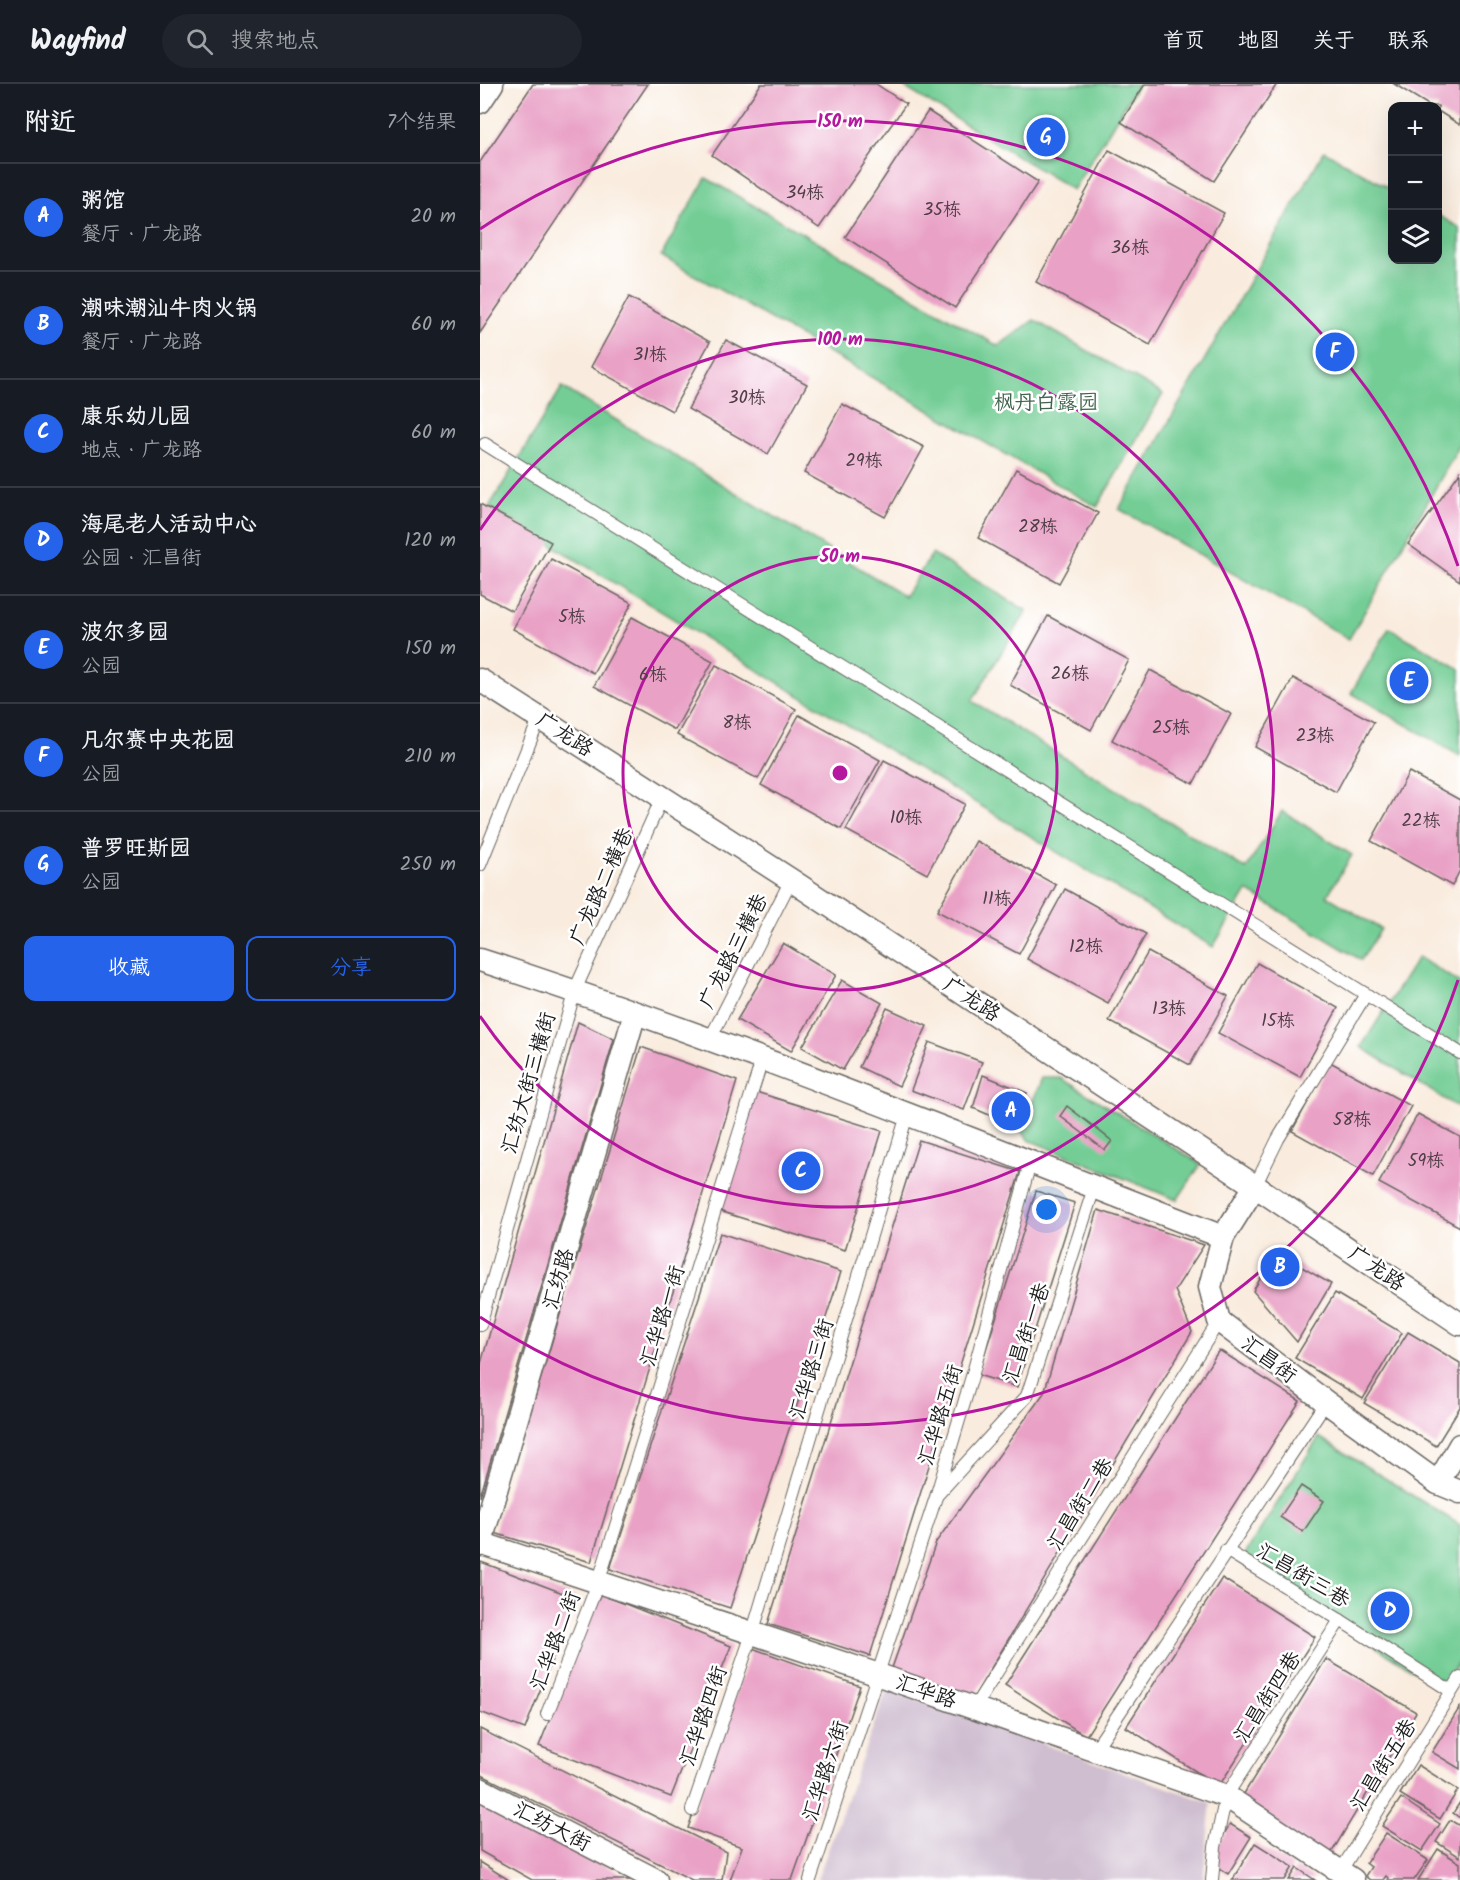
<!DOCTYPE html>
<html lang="zh">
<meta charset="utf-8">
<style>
body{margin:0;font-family:Kalam,"LXGW WenKai TC",sans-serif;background:#20242c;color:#f1f3f6}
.controls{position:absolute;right:18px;top:18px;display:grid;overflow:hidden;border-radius:12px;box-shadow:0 6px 24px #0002}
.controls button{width:54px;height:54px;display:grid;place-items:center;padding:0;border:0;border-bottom:2px solid #363941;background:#171b24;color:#f1f3f6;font:30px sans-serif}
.you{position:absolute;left:567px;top:1126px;width:21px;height:21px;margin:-15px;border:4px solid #fff;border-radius:50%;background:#1a73e8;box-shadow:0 0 0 9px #1a73e833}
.badge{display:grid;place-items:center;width:39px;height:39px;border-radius:50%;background:#2563eb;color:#fff;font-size:20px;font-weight:700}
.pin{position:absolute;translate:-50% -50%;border:3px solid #fff;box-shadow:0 2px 6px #0006}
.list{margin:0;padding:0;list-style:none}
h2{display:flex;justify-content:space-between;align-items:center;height:78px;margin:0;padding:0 24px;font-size:26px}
h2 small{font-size:20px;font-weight:400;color:#9ea1a6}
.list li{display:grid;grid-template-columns:39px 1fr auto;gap:18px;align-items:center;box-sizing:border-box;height:108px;padding:0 24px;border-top:2px solid #363941}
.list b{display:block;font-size:22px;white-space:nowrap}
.list p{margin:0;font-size:20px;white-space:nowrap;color:#9ea1a6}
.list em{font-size:20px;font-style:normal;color:#9ea1a6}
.actions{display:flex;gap:12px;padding:18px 24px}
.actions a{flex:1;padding:14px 0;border:2px solid #2563eb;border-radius:12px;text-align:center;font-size:21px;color:#2563eb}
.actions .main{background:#2563eb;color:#fff}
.icon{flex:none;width:33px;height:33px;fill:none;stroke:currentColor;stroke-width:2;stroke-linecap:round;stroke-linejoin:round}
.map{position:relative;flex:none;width:980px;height:1796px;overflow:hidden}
header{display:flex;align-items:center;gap:36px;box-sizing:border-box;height:84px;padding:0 30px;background:#171b24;border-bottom:2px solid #363941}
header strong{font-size:28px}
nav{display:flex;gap:33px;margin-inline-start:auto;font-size:21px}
.search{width:420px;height:54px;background:#20242c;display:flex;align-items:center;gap:15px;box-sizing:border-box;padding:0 21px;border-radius:33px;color:#9ea1a6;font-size:22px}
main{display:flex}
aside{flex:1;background:#171b24}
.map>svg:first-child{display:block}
.industrial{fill:#cfbdd0}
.green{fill:#73cd95;stroke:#487458;stroke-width:1.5}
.building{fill:#e9a1c6}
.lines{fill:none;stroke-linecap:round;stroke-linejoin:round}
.lane-casing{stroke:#696560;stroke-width:14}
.street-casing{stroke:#696560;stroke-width:25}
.lane{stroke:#fff;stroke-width:12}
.street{stroke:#fff;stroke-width:22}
.ring{fill:none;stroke:#b5179e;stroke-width:3}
.labels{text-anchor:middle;stroke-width:5;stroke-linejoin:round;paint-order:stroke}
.number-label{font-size:18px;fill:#4f3d46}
.park-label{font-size:21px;fill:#3f634c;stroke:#fff}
.street-label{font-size:21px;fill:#1c1c1c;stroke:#fff}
.centre{fill:#b5179e;stroke:#fff;stroke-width:3}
.ring-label{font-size:18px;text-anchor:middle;font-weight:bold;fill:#b5179e;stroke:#fff;stroke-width:5;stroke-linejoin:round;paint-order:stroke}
</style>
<header>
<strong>Wayfind</strong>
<div class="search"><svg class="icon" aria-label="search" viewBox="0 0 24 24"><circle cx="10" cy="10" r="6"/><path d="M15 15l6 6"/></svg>搜索地点</div>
<nav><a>首页</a><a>地图</a><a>关于</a><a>联系</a></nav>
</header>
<main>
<aside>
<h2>附近<small>7个结果</small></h2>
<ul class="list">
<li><span class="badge">A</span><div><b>粥馆</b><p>餐厅 · 广龙路</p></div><em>20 m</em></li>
<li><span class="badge">B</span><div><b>潮味潮汕牛肉火锅</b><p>餐厅 · 广龙路</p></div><em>60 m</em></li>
<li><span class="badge">C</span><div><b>康乐幼儿园</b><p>地点 · 广龙路</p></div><em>60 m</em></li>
<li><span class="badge">D</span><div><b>海尾老人活动中心</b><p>公园 · 汇昌街</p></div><em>120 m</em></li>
<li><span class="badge">E</span><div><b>波尔多园</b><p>公园</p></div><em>150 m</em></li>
<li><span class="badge">F</span><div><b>凡尔赛中央花园</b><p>公园</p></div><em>210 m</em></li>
<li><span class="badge">G</span><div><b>普罗旺斯园</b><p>公园</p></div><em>250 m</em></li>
</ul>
<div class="actions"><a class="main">收藏</a><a>分享</a></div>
</aside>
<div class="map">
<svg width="980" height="1796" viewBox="0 0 980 1796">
<rect width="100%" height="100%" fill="#fff"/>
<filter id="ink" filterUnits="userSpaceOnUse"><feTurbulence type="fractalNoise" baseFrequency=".0167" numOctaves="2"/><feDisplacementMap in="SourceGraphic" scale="12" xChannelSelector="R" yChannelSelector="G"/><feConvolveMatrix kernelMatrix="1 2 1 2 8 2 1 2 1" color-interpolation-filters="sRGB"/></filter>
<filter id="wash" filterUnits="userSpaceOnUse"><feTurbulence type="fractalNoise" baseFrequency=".008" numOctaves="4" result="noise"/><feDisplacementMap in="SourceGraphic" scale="24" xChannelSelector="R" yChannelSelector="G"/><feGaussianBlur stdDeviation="1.35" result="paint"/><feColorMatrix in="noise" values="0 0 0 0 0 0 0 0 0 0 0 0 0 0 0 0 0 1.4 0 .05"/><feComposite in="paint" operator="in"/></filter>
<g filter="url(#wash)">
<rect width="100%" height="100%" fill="#f9ecde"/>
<path class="industrial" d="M407 1605 731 1719 723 1796H337Z"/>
<g class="green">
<path d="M419 0H658L593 106Z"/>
<path d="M844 67 912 106V176H958V131L980 144V361L869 555 639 425Z"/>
<path d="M226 94 518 262 554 236 683 310 617 423 181 172Z"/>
<path d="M82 303 425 512 452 470 547 527 492 617 766 785 802 727 872 771 847 812 901 845 881 876 767 807 733 863 9 423Z"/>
<path d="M909 544 980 585V672L871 609Z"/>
<path d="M938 873 980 899V1025L881 963Z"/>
<path d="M562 994H581L721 1080 697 1116 549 1056 541 1047Z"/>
<path d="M839 1353 980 1441V1576L962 1604 760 1478Z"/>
</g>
<g id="blocks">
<g class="building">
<path d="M53 0H168L0 249V78Z"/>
<path d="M281 0H396L426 20 339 144 232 71Z"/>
<path d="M665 0H797L734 97 641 38Z"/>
<path d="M914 0H980V41L958 27V22H950Z"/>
<path d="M448 27 558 98 475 224 365 153Z"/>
<path d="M629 66 744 129 670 261 556 198Z"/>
<path d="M149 213 230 258 192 327 111 283Z"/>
<path d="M246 256 327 300 288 370 208 325Z"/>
<path d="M362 320 444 363 405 433 324 389Z"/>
<path d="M536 385 618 429 579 499 498 454Z"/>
<path d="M980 388V497L928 460Z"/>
<path d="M0 420 71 458 32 527 0 510Z"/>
<path d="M71 475 152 519 113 589 33 545Z"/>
<path d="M568 532 649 576 611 646 530 601Z"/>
<path d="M152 533 233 577 195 646 114 602Z"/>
<path d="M236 581 316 625 278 695 197 651Z"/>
<path d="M670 586 751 630 713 700 632 656Z"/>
<path d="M813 594 894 638 856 708 775 663Z"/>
<path d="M319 631 400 676 361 745 281 701Z"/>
<path d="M404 676 485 720 447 790 366 746Z"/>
<path d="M929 688 980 716V786L972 802 891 757Z"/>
<path d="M496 757 576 801 539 870 457 827Z"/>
<path d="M585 805 666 850 628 919 547 875Z"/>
<path d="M303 859 356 891 311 967 257 936Z"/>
<path d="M668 868 748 912 710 981 629 937Z"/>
<path d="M777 879 858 924 820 993 738 949Z"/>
<path d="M362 896 402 919 363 986 322 963Z"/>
<path d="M407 924 447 942 419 1002 379 983Z"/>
<path d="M98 938 134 955 0 1413V1283Z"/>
<path d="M449 958 502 978 484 1026 431 1006Z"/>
<path d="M161 963 257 997 111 1478 14 1449Z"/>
<path d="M850 978 931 1022 893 1092 812 1047Z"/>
<path d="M503 991 547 1009 535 1042 493 1024Z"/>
<path d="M276 1008 402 1047 365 1166 239 1127Z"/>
<path d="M587 1022 632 1057 625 1066 580 1032Z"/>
<path d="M938 1030 980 1053V1143L899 1099Z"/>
<path d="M439 1056 540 1088 390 1572 288 1540Z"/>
<path d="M556 1107 595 1119 537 1303 498 1291Z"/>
<path d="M618 1126 724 1161 695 1206 712 1248 492 1616 412 1584 456 1458 564 1309Z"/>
<path d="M240 1149 361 1188 250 1524 130 1485Z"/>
<path d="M796 1168 851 1200 817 1258 773 1207Z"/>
<path d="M855 1209 922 1249 883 1315 815 1274Z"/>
<path d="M928 1248 980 1279V1323L956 1362 884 1319Z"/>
<path d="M739 1266 820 1317 606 1652 525 1601Z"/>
<path d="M821 1402 844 1417 823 1448 800 1433Z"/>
<path d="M1 1478 96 1514 45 1645 0 1628Z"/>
<path d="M742 1494 835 1553 739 1702 646 1643Z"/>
<path d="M120 1510 251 1562 191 1713 59 1662Z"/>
<path d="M272 1564 380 1602 312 1796H250L262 1763 208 1744Z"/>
<path d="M846 1575 936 1628 849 1773 759 1718Z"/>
<path d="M980 1623V1685L952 1668Z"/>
<path d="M0 1645 246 1768 242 1796H212L0 1690Z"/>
<path d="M938 1681 978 1706 960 1735 920 1710Z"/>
<path d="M0 1711 152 1796H52L0 1767Z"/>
<path d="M921 1714 960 1740 942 1767 902 1742Z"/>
<path d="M980 1718V1734L973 1729Z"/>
<path d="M970 1736 980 1742V1773L956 1758Z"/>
<path d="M750 1740 771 1753 748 1790 737 1783 740 1777 735 1774 738 1761Z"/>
<path d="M906 1749 948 1776 934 1796H907L908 1794 906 1792 903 1796H890L885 1792 891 1783 886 1779Z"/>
<path d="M775 1759 813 1783 805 1796H752Z"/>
<path d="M958 1765 980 1779V1796H938Z"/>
<path d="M0 1778 29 1796H0Z"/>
<path d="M817 1784 835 1796H809Z"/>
</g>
</g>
</g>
<g filter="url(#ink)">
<use href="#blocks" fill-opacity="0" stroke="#696560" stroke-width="1.5"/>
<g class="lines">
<g class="lane-casing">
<g id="lane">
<path d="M5 360 980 969"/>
<path d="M0 781 60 633"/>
<path d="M230 955 311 796"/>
<path d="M775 1102 798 1055 886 910"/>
<path d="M0 1241 95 906 182 714"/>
<path d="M458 1410 547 1312 614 1104"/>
<path d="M746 1466 860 1536 971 1607"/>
<path d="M494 1624 739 1237"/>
<path d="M67 1630 118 1499 282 976"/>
<path d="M614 1667 846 1318"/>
<path d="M212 1726 272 1550 427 1031"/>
<path d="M860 1788 980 1594"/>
<path d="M330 1796 456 1413 493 1289 550 1079"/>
<path d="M732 1796 735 1763 746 1712 860 1536"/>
</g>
</g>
<g class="street-casing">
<g id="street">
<path d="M0 18 12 0"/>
<path d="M0 596 311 796 775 1102 980 1240"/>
<path d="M0 876C251 957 496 1058 743 1153"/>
<path d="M775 1102 743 1153 730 1203 739 1237 846 1318 958 1399 980 1408"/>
<path d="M958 1399 980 1361"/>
<path d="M0 1459 396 1590 746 1712 873 1796"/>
<path d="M0 1461 155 929"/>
<path d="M0 1705 176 1796"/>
</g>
</g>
<use href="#lane" class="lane"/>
<use href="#street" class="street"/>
</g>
</g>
<g class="ring">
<circle cx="360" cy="689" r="217"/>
<path d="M0 446A434 434 0 1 1 0 932"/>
<path d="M978 896A652 652 0 0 1 0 1233M0 145A652 652 0 0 1 978 482"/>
</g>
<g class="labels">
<g class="number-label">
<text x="325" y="114">34栋</text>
<text x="462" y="131">35栋</text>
<text x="650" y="169">36栋</text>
<text x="170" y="276">31栋</text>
<text x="267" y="319">30栋</text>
<text x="384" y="382">29栋</text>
<text x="558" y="448">28栋</text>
<text x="92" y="538">5栋</text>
<text x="590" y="595">26栋</text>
<text x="173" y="596">6栋</text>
<text x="257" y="644">8栋</text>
<text x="691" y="649">25栋</text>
<text x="835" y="657">23栋</text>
<text x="426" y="739">10栋</text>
<text x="941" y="742">22栋</text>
<text x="517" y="820">11栋</text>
<text x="606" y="868">12栋</text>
<text x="689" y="930">13栋</text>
<text x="798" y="942">15栋</text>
<text x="872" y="1041">58栋</text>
<text x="946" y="1082">59栋</text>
</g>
<g class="park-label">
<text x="566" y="325">枫丹白露园</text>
</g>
<g class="street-label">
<text transform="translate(85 650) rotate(33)" y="7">广龙路</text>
<text transform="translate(121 802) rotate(-66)" y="7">广龙路二横巷</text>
<text transform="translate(253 867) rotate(-63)" y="7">广龙路三横巷</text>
<text transform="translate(492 915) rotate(33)" y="7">广龙路</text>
<text transform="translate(48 999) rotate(-74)" y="7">汇纺大街三横街</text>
<text transform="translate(897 1184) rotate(34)" y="7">广龙路</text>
<text transform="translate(78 1195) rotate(-74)" y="7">汇纺路</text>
<text transform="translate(182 1232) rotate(-73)" y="7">汇华路一街</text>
<text transform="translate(546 1249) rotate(-71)" y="7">汇昌街一巷</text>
<text transform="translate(789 1275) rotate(37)" y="7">汇昌街</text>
<text transform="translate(331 1285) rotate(-73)" y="7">汇华路三街</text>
<text transform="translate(460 1331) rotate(-73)" y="7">汇华路五街</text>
<text transform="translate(600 1420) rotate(-58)" y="7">汇昌街二巷</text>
<text transform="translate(823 1491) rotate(31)" y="7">汇昌街三巷</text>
<text transform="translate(75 1557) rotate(-69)" y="7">汇华路二街</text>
<text transform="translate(446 1607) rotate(19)" y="7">汇华路</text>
<text transform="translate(787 1613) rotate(-57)" y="7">汇昌街四巷</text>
<text transform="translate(223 1632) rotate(-71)" y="7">汇华路四街</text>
<text transform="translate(903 1681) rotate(-58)" y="7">汇昌街五巷</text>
<text transform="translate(345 1687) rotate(-72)" y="7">汇华路六街</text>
<text transform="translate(72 1742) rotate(27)" y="7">汇纺大街</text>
</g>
</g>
<circle cx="360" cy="689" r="9" class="centre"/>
<g class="ring-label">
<text x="360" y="43">150 m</text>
<text x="360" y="261">100 m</text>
<text x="360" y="478">50 m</text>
</g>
</svg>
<div class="controls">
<button>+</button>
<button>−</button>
<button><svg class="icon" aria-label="layers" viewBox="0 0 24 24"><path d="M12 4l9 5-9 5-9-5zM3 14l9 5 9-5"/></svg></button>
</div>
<div class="you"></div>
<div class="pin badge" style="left:531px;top:1027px">A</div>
<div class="pin badge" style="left:800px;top:1183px">B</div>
<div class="pin badge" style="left:321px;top:1087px">C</div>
<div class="pin badge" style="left:910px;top:1527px">D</div>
<div class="pin badge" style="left:929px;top:597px">E</div>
<div class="pin badge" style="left:855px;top:268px">F</div>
<div class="pin badge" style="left:566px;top:53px">G</div>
</div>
</main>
